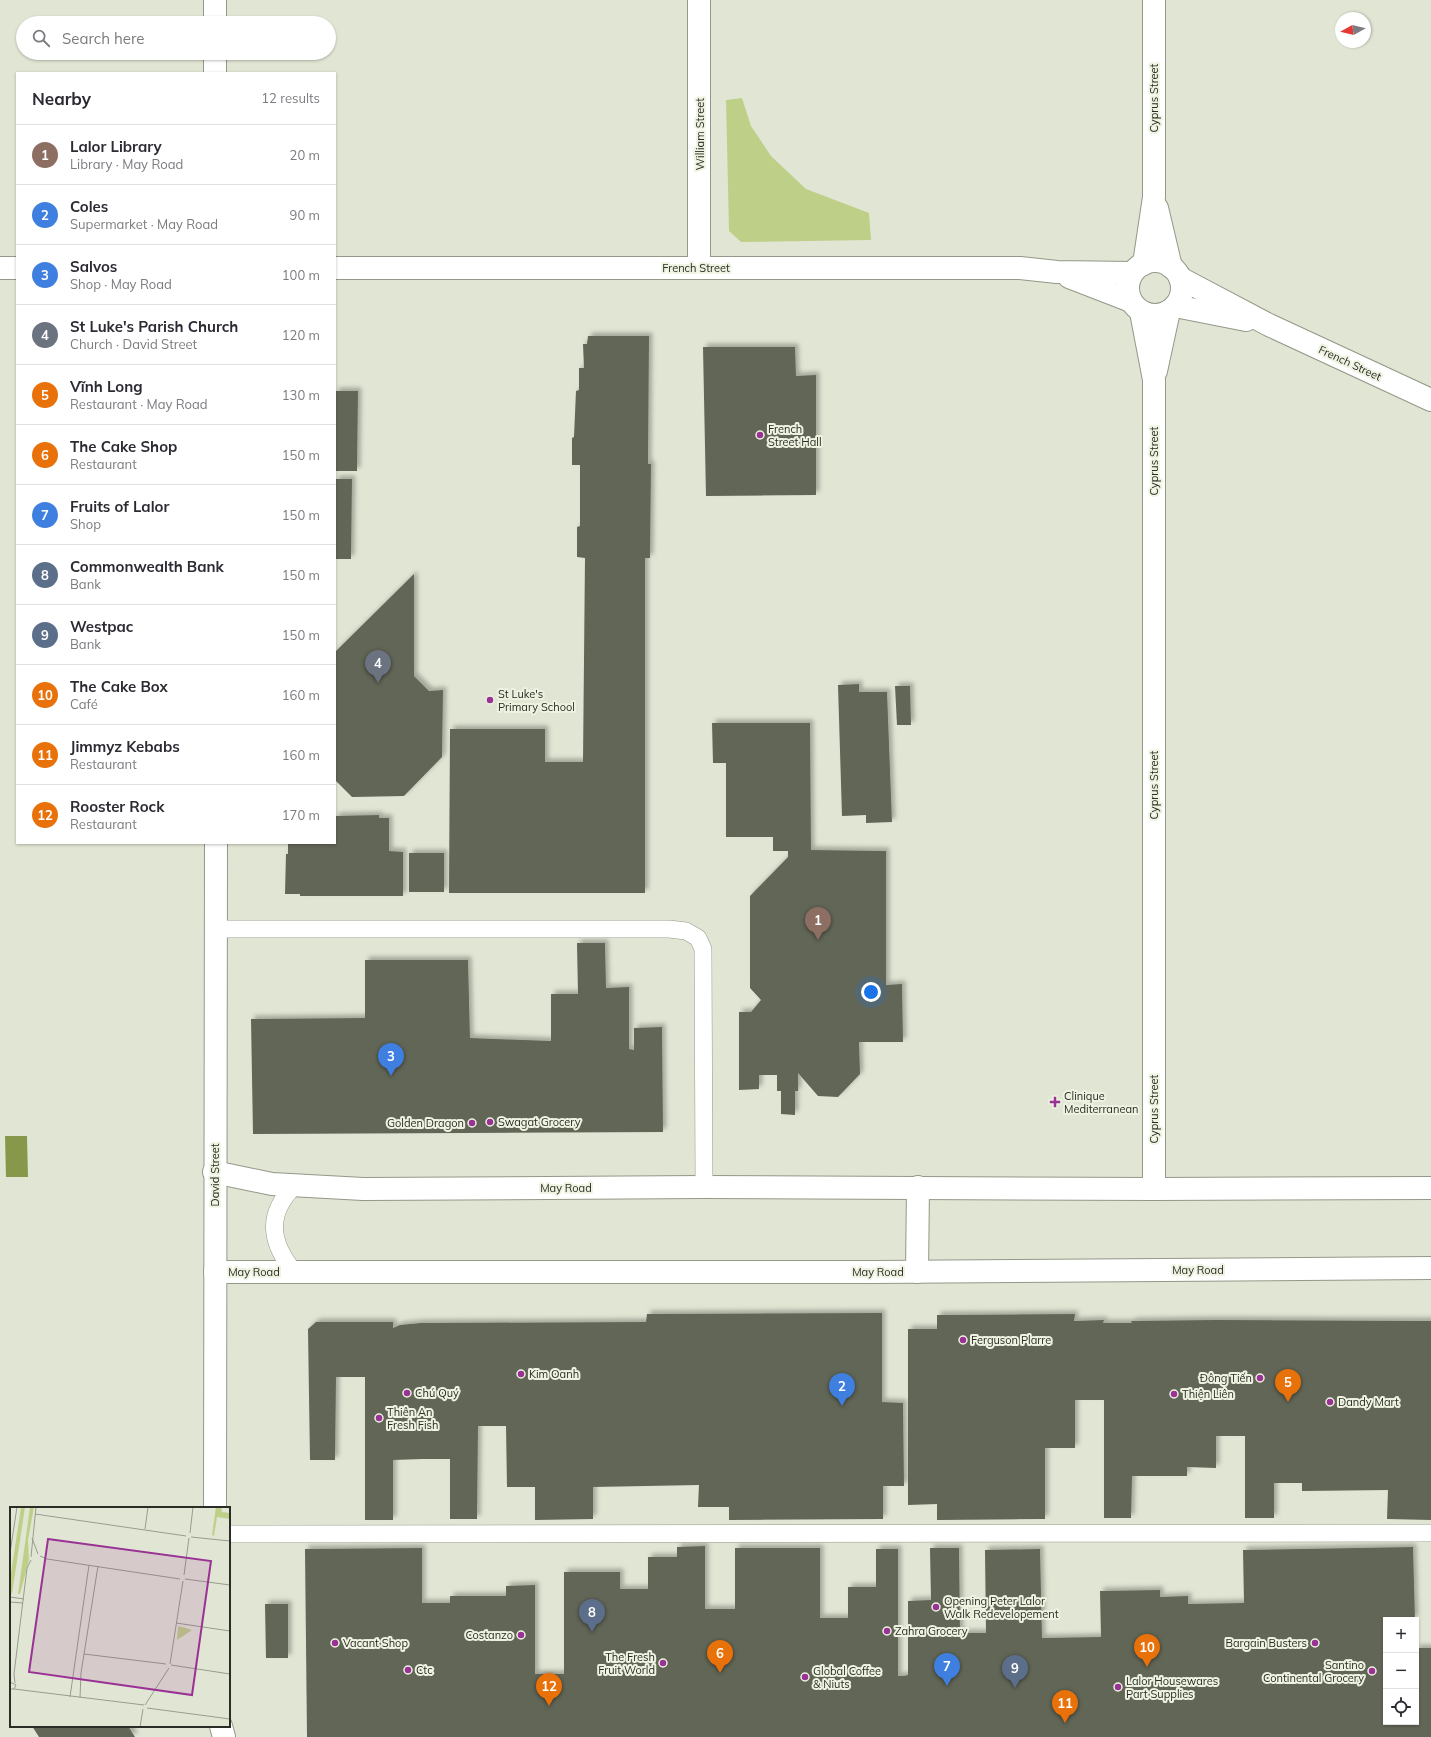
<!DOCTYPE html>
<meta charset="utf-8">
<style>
body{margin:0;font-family:Mulish,sans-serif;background:#f7f7f7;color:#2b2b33}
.controls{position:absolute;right:12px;bottom:12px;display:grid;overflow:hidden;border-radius:0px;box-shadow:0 1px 3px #0004}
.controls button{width:36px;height:36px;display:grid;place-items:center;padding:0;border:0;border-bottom:1px solid #e1e1e2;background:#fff;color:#2b2b33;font:20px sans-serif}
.compass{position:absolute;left:1335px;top:12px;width:36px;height:36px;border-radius:50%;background:#fff;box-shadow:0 1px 3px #0004;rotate:262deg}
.you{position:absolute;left:871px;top:992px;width:14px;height:14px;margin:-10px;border:3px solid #fff;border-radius:50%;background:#1a73e8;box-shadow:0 0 0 6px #1a73e833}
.badge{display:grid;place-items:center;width:26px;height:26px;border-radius:50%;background:#9a3295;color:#fff;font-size:13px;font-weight:700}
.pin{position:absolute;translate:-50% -33px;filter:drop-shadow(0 1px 2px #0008)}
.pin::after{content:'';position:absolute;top:21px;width:14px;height:12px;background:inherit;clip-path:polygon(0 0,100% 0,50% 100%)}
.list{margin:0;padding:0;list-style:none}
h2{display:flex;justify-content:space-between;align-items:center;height:52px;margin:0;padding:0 16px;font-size:17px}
h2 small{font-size:13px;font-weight:400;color:#7c7c81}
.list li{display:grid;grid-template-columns:26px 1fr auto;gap:12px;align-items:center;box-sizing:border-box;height:60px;padding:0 16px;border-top:1px solid #e1e1e2}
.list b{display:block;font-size:15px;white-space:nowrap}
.list p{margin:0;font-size:13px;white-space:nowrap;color:#7c7c81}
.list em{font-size:13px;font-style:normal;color:#7c7c81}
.icon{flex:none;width:22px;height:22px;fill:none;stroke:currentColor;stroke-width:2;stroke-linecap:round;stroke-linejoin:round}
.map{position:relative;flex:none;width:1431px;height:1737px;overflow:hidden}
.search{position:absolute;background:#fff;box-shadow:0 1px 3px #0004;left:16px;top:16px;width:320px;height:44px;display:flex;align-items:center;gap:10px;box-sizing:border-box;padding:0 14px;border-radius:22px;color:#7c7c81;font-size:15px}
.panel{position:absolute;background:#fff;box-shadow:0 1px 3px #0004;left:16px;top:72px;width:320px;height:772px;border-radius:0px}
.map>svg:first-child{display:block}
.green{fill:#bed088}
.water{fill:#87984b}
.building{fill:#626656;filter:url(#shadow)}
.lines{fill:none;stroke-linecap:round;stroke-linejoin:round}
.lane-casing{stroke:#939887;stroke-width:18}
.street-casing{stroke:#939887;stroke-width:24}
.lane{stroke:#fff;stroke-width:17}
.street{stroke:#fff;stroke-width:22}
.poi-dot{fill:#9a3295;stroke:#eef3e1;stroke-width:1.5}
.labels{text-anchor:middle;stroke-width:4;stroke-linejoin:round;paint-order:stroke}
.street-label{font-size:11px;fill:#2a2c25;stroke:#eef3e1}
.poi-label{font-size:11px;fill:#2a2c25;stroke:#eef3e1;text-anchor:start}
.inset-road{fill:none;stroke:#989c8e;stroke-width:1}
.view{fill:#9a3295;fill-opacity:0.15;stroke:#9a3295;stroke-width:2}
.inset-edge{fill:none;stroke:#2a2c25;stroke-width:2}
</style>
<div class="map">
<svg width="1431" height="1737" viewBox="0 0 1431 1737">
<defs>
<filter id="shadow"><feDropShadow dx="3.5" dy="-3.5" stdDeviation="2" flood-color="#0004"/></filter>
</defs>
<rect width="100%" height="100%" fill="#e1e6d4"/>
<path class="green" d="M742 98 751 126 771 156 806 189 869 213 871 240 741 242 729 231 726 100Z"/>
<path class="water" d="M5 1136H27L28 1177H6Z"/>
<g class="building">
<path d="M588 336H649L648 464H651L650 558H645V893H449L450 729H545V762H583L585 558 577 557V527L580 526V465H572V438L574 437 576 391 579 390V368H584L583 344H587Z"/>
<path d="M703 347H795L796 376 816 375V495L706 496Z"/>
<path d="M335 391H358L357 471H335Z"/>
<path d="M335 479H352L351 559H335Z"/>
<path d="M414 574V676L429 691 443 690 442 757 404 796 352 797 335 780V652Z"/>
<path d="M859 684V692H887L892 822 866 823V815L842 816 838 685Z"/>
<path d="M895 686H910L911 725H897Z"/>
<path d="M712 723H810L811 850 886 851V985L902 984 903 1042H859L860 1074 838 1097 818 1096 798 1073V1091H795V1115L781 1114V1091H777V1075H759V1089L739 1090V1012H751L761 1000 750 988V896L788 857V851H773V837H726V763H713Z"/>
<path d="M379 815V818H389V851L403 852V896H300V894H285L286 854H288V843H335V816Z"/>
<rect x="409" y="853" width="35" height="39"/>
<path d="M577 943H605L606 988 629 987V1049L634 1050V1028L662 1027 663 1132 253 1134 251 1019 365 1018V960H468L470 1038 551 1041V994H578Z"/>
<path d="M882 1313V1402L903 1403 904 1486H883V1519L729 1520V1507H698L699 1485 593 1487V1519L535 1520V1487H507L506 1426H478L477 1519H450V1459H422L393 1460V1520H365V1377H336L335 1460H310L308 1329 316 1322H393V1328L400 1325 421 1323 646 1322 647 1314Z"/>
<path d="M1075 1314 1074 1321 1104 1320 1103 1323H1132L1131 1321 1216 1320 1431 1321V1520L1387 1519 1388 1490 1302 1491V1483H1274V1518H1245V1436H1216V1468L1187 1467V1476H1132L1131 1518H1104V1400H1075V1448H1045V1519L937 1520V1504L908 1505V1329H937V1315Z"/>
<path d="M705 1546V1609H735V1548H820V1618H848V1587H876V1549H898V1676H904L908 1675V1601L931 1600 930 1548H959L960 1633H986L985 1550 1040 1549 1042 1638 1101 1637 1100 1591 1160 1590V1597L1188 1596V1604L1244 1603 1243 1550 1413 1547 1415 1620H1386V1722H1416V1648H1431V1737H307L305 1549 422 1548V1603H450V1596H506V1586L535 1585V1674H564V1572H620V1589H648V1557H677V1547Z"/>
<path d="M265 1604H288V1658H266Z"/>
<path d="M32 1726H128L135 1737H39Z"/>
</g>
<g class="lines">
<g class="lane-casing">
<g id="lane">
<path d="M216 929H669L686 931 698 938 703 949 704 1187"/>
<path d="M294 1186C266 1215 270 1242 294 1272"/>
<path d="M229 1534 1431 1533"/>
</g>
</g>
<g class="street-casing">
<g id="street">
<path d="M699 0V268"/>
<path d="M215 23V0"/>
<path d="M215 73V53"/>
<path d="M1157 208 1171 267"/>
<circle cx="1155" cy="288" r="27"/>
<path d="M1144 264 1154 197V0"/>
<path d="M0 268H17"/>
<path d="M335 268H1020L1057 272 1132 273"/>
<path d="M1069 277 1131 301"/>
<path d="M1180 278 1269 325 1431 400"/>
<path d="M1175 306 1246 320"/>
<path d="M1141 312 1154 380V1189"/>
<path d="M1156 371 1169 311"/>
<path d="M214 1172 272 1184 363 1189 704 1187 1154 1189 1431 1188"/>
<path d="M215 1272H874L1431 1268"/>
<path d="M917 1272 918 1187"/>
<path d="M215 1508 216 843"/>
<path d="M221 1726 224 1737"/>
</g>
</g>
<use href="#lane" class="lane"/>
<use href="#street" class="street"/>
</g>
<g class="poi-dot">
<circle cx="760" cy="435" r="4"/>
<circle cx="490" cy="700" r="4"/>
<path d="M1053 1096h4v4h4v4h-4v4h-4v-4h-4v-4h4z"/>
<circle cx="490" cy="1122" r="4"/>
<circle cx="472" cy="1123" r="4"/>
<circle cx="963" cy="1340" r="4"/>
<circle cx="521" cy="1374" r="4"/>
<circle cx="1260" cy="1378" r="4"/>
<circle cx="407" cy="1393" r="4"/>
<circle cx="1174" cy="1394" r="4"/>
<circle cx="1330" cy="1402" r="4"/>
<circle cx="379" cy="1418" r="4"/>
<circle cx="936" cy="1607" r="4"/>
<circle cx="887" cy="1631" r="4"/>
<circle cx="521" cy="1635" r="4"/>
<circle cx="335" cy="1643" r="4"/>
<circle cx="1315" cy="1643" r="4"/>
<circle cx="663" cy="1663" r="4"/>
<circle cx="408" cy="1670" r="4"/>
<circle cx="1372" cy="1671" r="4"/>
<circle cx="805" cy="1677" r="4"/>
<circle cx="1118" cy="1687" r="4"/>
</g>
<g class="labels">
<g class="street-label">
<text transform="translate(1154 98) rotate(-90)" y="4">Cyprus Street</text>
<text transform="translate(700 134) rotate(-90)" y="4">William Street</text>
<text x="696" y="272">French Street</text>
<text transform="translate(1350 363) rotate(25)" y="4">French Street</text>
<text transform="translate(1154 461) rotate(-90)" y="4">Cyprus Street</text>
<text transform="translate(1154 785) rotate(-90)" y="4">Cyprus Street</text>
<text transform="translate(1154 1109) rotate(-90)" y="4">Cyprus Street</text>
<text transform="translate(215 1175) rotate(-90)" y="4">David Street</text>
<text x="566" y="1192">May Road</text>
<text x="1198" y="1274">May Road</text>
<text x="254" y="1276">May Road</text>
<text x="878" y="1276">May Road</text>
</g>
<g class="poi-label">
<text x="768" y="433">French<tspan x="768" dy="13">Street Hall</tspan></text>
<text x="498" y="698">St Luke's<tspan x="498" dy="13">Primary School</tspan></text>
<text x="1064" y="1100">Clinique<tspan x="1064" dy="13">Mediterranean</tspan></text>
<text x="498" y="1126">Swagat Grocery</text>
<text x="464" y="1127" text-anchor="end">Golden Dragon</text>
<text x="971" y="1344">Ferguson Plarre</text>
<text x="529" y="1378">Kim Oanh</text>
<text x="1252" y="1382" text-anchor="end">Đông Tiến</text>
<text x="415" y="1397">Chú Quý</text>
<text x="1182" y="1398">Thiện Liên</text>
<text x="1338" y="1406">Dandy Mart</text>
<text x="387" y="1416">Thiên An<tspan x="387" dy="13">Fresh Fish</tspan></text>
<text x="944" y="1605">Opening Peter Lalor<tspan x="944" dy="13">Walk Redevelopement</tspan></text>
<text x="895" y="1635">Zahra Grocery</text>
<text x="513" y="1639" text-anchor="end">Costanzo</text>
<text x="343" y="1647">Vacant Shop</text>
<text x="1307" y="1647" text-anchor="end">Bargain Busters</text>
<text x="655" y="1661" text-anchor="end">The Fresh<tspan x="655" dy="13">Fruit World</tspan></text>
<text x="1364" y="1669" text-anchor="end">Santino<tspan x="1364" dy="13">Continental Grocery</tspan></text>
<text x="416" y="1674">Ctc</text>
<text x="813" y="1675">Global Coffee<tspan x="813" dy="13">&amp; Niuts</tspan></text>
<text x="1126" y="1685">Lalor Housewares<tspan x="1126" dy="13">Part Supplies</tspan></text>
</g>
</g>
<g transform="translate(10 1507)">
<rect width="220" height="220" fill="#e1e6d4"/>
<path d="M11 0H15L2 87 0 86V73ZM20 0H24L18 33 19 53 10 87H8ZM206 0H211L212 5 220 6V12L207 10 204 29 202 28ZM169 119 182 123 167 133 168 121Z" fill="#bed088"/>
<path class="inset-road" d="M25 7 176 29M135 22 138 0M180 26 183 0M181 30 220 34M22 31 28 47M0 46 7 0M30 49 37 52 170 72M21 50 26 0M174 68 179 31M175 72 220 78M0 90 14 92M0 95 13 96M166 116 220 124M74 147 156 157M160 157 173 74M161 158 220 167M0 175 6 178 4 182H0M5 176 4 167 17 61 21 53M4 182 134 198M60 190 79 58M70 191 71 166 88 59M135 198 159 161M137 201 220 212M130 220 133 202"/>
<path class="view" d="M38 32 201 54 182 188 19 165Z"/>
<rect width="220" height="220" class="inset-edge"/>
</g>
</svg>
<div class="controls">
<button>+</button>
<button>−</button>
<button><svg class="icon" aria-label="locate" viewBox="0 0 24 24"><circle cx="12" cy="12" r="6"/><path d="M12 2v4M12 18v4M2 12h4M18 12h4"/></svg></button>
</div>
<svg class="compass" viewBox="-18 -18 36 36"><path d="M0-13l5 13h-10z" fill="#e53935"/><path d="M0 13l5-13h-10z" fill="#7c7c81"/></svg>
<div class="you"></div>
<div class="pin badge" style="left:818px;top:940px;background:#8d6e63">1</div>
<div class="pin badge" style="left:842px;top:1406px;background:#3f7fe0">2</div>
<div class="pin badge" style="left:391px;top:1076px;background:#3f7fe0">3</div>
<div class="pin badge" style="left:378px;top:683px;background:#6b7280">4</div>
<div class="pin badge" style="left:1288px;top:1402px;background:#e8710a">5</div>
<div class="pin badge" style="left:720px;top:1673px;background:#e8710a">6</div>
<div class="pin badge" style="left:947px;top:1686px;background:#3f7fe0">7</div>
<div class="pin badge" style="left:592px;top:1632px;background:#5c6f8a">8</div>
<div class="pin badge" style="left:1015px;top:1688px;background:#5c6f8a">9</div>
<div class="pin badge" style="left:1147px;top:1667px;background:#e8710a">10</div>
<div class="pin badge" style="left:1065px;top:1723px;background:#e8710a">11</div>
<div class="pin badge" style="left:549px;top:1706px;background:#e8710a">12</div>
<div class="search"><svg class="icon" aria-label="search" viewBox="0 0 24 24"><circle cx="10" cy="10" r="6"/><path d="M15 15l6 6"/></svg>Search here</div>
<section class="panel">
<h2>Nearby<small>12 results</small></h2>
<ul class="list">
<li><span class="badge" style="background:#8d6e63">1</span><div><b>Lalor Library</b><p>Library · May Road</p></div><em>20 m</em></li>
<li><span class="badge" style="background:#3f7fe0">2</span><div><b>Coles</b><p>Supermarket · May Road</p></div><em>90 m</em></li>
<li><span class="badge" style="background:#3f7fe0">3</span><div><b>Salvos</b><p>Shop · May Road</p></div><em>100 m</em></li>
<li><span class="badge" style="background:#6b7280">4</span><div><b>St Luke's Parish Church</b><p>Church · David Street</p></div><em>120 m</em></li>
<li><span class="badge" style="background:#e8710a">5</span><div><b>Vĩnh Long</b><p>Restaurant · May Road</p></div><em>130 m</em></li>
<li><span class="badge" style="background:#e8710a">6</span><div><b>The Cake Shop</b><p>Restaurant</p></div><em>150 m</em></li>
<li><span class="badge" style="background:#3f7fe0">7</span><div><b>Fruits of Lalor</b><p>Shop</p></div><em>150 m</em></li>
<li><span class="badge" style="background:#5c6f8a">8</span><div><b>Commonwealth Bank</b><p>Bank</p></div><em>150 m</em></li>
<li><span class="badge" style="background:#5c6f8a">9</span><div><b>Westpac</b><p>Bank</p></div><em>150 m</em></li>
<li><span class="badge" style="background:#e8710a">10</span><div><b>The Cake Box</b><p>Café</p></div><em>160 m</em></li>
<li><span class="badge" style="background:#e8710a">11</span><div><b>Jimmyz Kebabs</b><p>Restaurant</p></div><em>160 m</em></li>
<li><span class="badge" style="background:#e8710a">12</span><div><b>Rooster Rock</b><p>Restaurant</p></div><em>170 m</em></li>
</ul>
</section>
</div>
